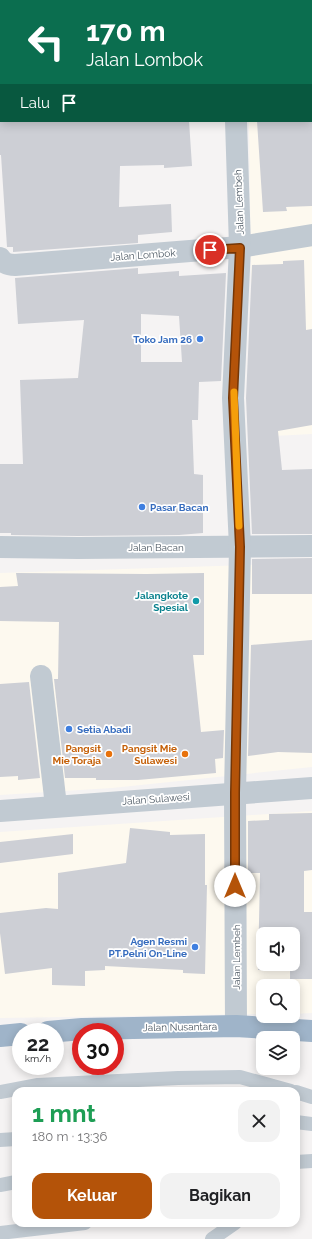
<!DOCTYPE html>
<html lang="id">
<meta charset="utf-8">
<style>
:root{--surface:#fff;--page:#f2f2f2;--text:#202124;--muted:#757577;--accent:#b45309}
body{margin:0;font-family:Raleway,sans-serif;background:var(--page);color:var(--text);height:100vh;display:flex;flex-direction:column;font-size:15px;white-space:nowrap}
*{box-sizing:border-box;margin:0}
p{font-size:13px;color:var(--muted)}
.icon{flex:none;width:22px;height:22px;fill:none;stroke:currentColor;stroke-width:2;stroke-linecap:round;stroke-linejoin:round}
.map{position:relative;flex:1;overflow:hidden}
.details{position:absolute;left:12px;top:1087px;width:288px;height:140px;display:flex;flex-direction:column;background:var(--surface);border-radius:12px;box-shadow:0 2px 10px #0003}
.details>*{flex:none}
.hud{position:absolute;left:0px;top:0px;width:312px;height:122px;box-shadow:0 2px 10px #0003;background:#0b6e4f;color:#fff;overflow:hidden}
.buttons{position:absolute;left:256px;top:927px;display:grid;gap:8px}
.buttons a{display:grid;place-items:center;width:44px;height:44px;border-radius:8px;background:var(--surface);box-shadow:0 2px 10px #0003;font-size:20px}
.speed{position:absolute;left:12px;top:1023px;display:flex;gap:8px;font-size:20px;font-weight:700;text-align:center}
.speed>*{display:grid;place-content:center;width:52px;height:52px;border-radius:50%;background:var(--surface);box-shadow:0 2px 10px #0003;line-height:1}
.speed small{font-size:10px;font-weight:400}
.speed .limit{border:6px solid #d22;background:#fff;color:#111}
.pin{position:absolute;display:grid;place-items:center;width:34px;height:34px;color:#fff;margin:-17px;border:2px solid #fff;border-radius:50%;box-shadow:0 1px 4px #0007}
.me{position:absolute;width:44px;margin:-22px;rotate:0deg;stroke-linejoin:round;filter:drop-shadow(0 0 3px #0008)}
.turn{display:flex;align-items:center;gap:14px;height:84px;padding:0 20px;font-size:18px}
.turn .icon{width:52px;height:52px;stroke-width:2.5}
.turn b{display:block;font-size:28px;line-height:34px}
.then{display:flex;align-items:center;height:38px;padding:0 20px;background:#0003;gap:8px;font-size:15px}
.round{display:grid;place-items:center;flex:none;width:42px;height:42px;border-radius:12px;background:var(--page)}
.head{display:flex;align-items:center;justify-content:space-between;height:68px;padding:0 20px}
h1{font-size:24px;font-weight:700;line-height:30px;color:#1e9e55}
.action{display:flex;gap:8px;margin-top:auto;padding:8px 20px}
.action a{flex:1;height:46px;border-radius:12px;background:var(--accent);color:#fff;font-size:16px;font-weight:700;line-height:46px;text-align:center}
.action a+a{background:var(--page);color:var(--text)}
.map>svg:first-child{display:block}
.commercial{fill:#fdf9ef;fill-rule:evenodd}
.building{fill:#cdcfd5;fill-rule:evenodd}
.lines{fill:none;stroke-linecap:round;stroke-linejoin:round}
.service{stroke:#c1cad2;stroke-width:14}
.minor{stroke:#c1cad2;stroke-width:22}
.tertiary{stroke:#c1cad2;stroke-width:22}
.trunk{stroke:#9fb4c9;stroke-width:22}
.route-casing{stroke:#753606;stroke-width:10}
.route{stroke:#b45309;stroke-width:7}
.slow{stroke:#f59e0b;stroke-width:7}
.shop-dot{fill:#3f7fe0;stroke:#fff;stroke-width:1.5}
.culture-dot{fill:#0f9aa8;stroke:#fff;stroke-width:1.5}
.food-dot{fill:#e8710a;stroke:#fff;stroke-width:1.5}
.labels{text-anchor:middle;dominant-baseline:central;stroke-width:3.5;stroke-linejoin:round;paint-order:stroke}
.street-label{font-size:10px;fill:#4a5661;stroke:#fff}
.shop-label{font-size:10px;font-weight:bold;fill:#366cbe;stroke:#fff;text-anchor:end}
.culture-label{font-size:10px;font-weight:bold;fill:#0d838f;stroke:#fff;text-anchor:end}
.food-label{font-size:10px;font-weight:bold;fill:#c56008;stroke:#fff;text-anchor:end}
</style>
<div class="map">
<svg width="312" height="1239" viewBox="0 0 312 1239">
<rect width="100%" height="100%" fill="#f5f3f3"/>
<g class="commercial">
<path d="M 248,0 L 312,0 L 312,434 L 253,437 L 249,121 L 311,121 L 311,1 L 248,1 Z"/>
<path d="M 312,563 L 312,767 L 112,788 L 0,795 L 0,573 Z"/>
<path d="M 312,811 L 312,1013 L 293,1014 L 293,986 L 263,986 L 263,1014 L 0,1018 L 0,832 ZM 263,934 L 293,934 L 293,964 L 263,964 Z"/>
</g>
<g class="building">
<path d="M 0,121 L 189,121 L 192,166 L 164,168 L 164,165 L 120,166 L 119,207 L 171,204 L 172,232 L 138,235 L 138,243 L 13,252 L 13,247 L 7,247 L 1,155 L 0,155 Z"/>
<path d="M 257,121 L 312,121 L 312,206 L 286,207 L 287,211 L 263,212 Z"/>
<path d="M 304,260 L 306,330 L 312,329 L 312,425 L 278,431 L 282,470 L 312,469 L 312,534 L 252,534 L 246,398 L 252,265 L 283,264 L 283,261 Z"/>
<path d="M 138,268 L 138,274 L 179,271 L 179,276 L 226,273 L 221,381 L 199,382 L 198,420 L 192,420 L 194,474 L 203,475 L 203,533 L 179,535 L 78,536 L 11,535 L 11,533 L 0,533 L 0,464 L 23,464 L 20,380 L 78,378 L 84,320 L 18,324 L 15,278 ZM 141,314 L 179,316 L 182,362 L 141,362 Z"/>
<path d="M 312,558 L 312,594 L 252,594 L 252,559 Z"/>
<path d="M 16,573 L 147,574 L 204,573 L 204,655 L 193,655 L 201,732 L 224,730 L 223,758 L 215,759 L 216,773 L 138,780 L 96,780 L 96,778 L 65,778 L 54,679 L 58,679 L 59,622 L 0,621 L 0,587 L 18,586 Z"/>
<path d="M 312,640 L 312,753 L 278,752 L 248,756 L 251,645 Z"/>
<path d="M 29,682 L 40,778 L 18,780 L 18,776 L 0,777 L 0,684 Z"/>
<path d="M 312,813 L 312,870 L 304,871 L 304,912 L 312,912 L 312,979 L 290,979 L 290,971 L 258,970 L 260,873 L 248,873 L 248,821 L 269,820 L 269,814 ZM 263,934 L 293,934 L 293,964 L 263,964 Z"/>
<path d="M 130,828 L 170,832 L 170,835 L 205,834 L 205,885 L 207,885 L 205,974 L 183,973 L 183,970 L 105,966 L 105,970 L 85,971 L 85,986 L 52,985 L 52,968 L 5,974 L 0,933 L 0,913 L 46,908 L 58,909 L 58,873 L 126,863 Z"/>
<path d="M 73,834 L 73,854 L 0,863 L 0,842 Z"/>
</g>
<g class="lines">
<g class="service">
<path d="M 0,1092 L 38,1085 L 178,1078 L 240,1077 L 291,1091"/>
<path d="M 296,1092 L 312,1097"/>
<path d="M 296,1122 L 312,1124"/>
<path d="M 0,1140 L 16,1139"/>
<path d="M 296,1162 L 312,1161"/>
<path d="M 0,1185 L 16,1182"/>
<path d="M 0,1233 L 85,1223"/>
<path d="M 212,1239 L 235,1223"/>
</g>
<g class="minor">
<path d="M 233,0 L 233,1"/>
<path d="M 0,258 C 4,264 9,265 15,265 L 240,247 L 312,235"/>
<path d="M 0,547 L 78,548 L 312,546"/>
<path d="M 41,676 L 56,806"/>
<path d="M 236,1026 L 235,793 L 240,547 L 233,398 L 240,247 L 236,121"/>
</g>
<path class="tertiary" d="M 0,811 L 312,788"/>
<g class="trunk">
<path d="M 48,1032 L 82,1029 L 236,1026 L 312,1031"/>
<path d="M 0,1036 L 21,1034"/>
</g>
</g>
<g class="lines">
<defs>
<path id="route" d="M 210,250 L 240,248 L 233,398 L 240,547 L 235,793 L 235,886"/>
</defs>
<use href="#route" class="route-casing"/>
<use href="#route" class="route"/>
<path class="slow" d="M 234,392 L 239,526"/>
</g>
<g class="shop-dot">
<circle cx="200" cy="339" r="4"/>
<circle cx="142" cy="507" r="4"/>
<circle cx="69" cy="729" r="4"/>
<circle cx="195" cy="947" r="4"/>
</g>
<circle class="culture-dot" cx="196" cy="601" r="4"/>
<g class="food-dot">
<circle cx="109" cy="754" r="4"/>
<circle cx="185" cy="754" r="4"/>
</g>
<g class="labels">
<g class="street-label">
<text transform="translate(239 202) rotate(-92)">Jalan Lembeh</text>
<text transform="translate(143 255) rotate(-4)">Jalan Lombok</text>
<text x="156" y="547">Jalan Bacan</text>
<text transform="translate(156 799) rotate(-4)">Jalan Sulawesi</text>
<text transform="translate(236 957) rotate(-90)">Jalan Lembeh</text>
<text transform="translate(180 1027) rotate(-1)">Jalan Nusantara</text>
</g>
<g class="shop-label">
<text x="192" y="339">Toko Jam 26</text>
<text x="150" y="507" text-anchor="start">Pasar Bacan</text>
<text x="77" y="729" text-anchor="start">Setia Abadi</text>
<text x="187" y="941">Agen Resmi<tspan x="187" dy="12">PT.Pelni On-Line</tspan></text>
</g>
<g class="culture-label">
<text x="188" y="595">Jalangkote<tspan x="188" dy="12">Spesial</tspan></text>
</g>
<g class="food-label">
<text x="101" y="748">Pangsit<tspan x="101" dy="12">Mie Toraja</tspan></text>
<text x="177" y="748">Pangsit Mie<tspan x="177" dy="12">Sulawesi</tspan></text>
</g>
</g>
</svg>
<div class="buttons">
<a><svg class="icon" aria-label="sound" viewBox="0 0 24 24"><path d="M4 9h4l5-4v14l-5-4H4zM17 9q2 3 0 6"/></svg></a>
<a><svg class="icon" aria-label="search" viewBox="0 0 24 24"><circle cx="10" cy="10" r="6"/><path d="M15 15l6 6"/></svg></a>
<a><svg class="icon" aria-label="layers" viewBox="0 0 24 24"><path d="M12 4l9 5-9 5-9-5zM3 14l9 5 9-5"/></svg></a>
</div>
<div class="speed"><div>22<small>km/h</small></div><div class="limit">30</div></div>
<div class="pin" style="left:210px;top:250px;background:#d93025"><svg class="icon" aria-label="arrive" viewBox="0 0 24 24"><path d="M6 21V4h12l-3 4 3 4H6"/></svg></div>
<svg class="me" style="left:235px;top:886px" viewBox="-20 -20 40 40"><circle r="19" fill="#fff"/><path d="M0-13L10 11 0 6-10 11z" fill="#b45309"/></svg>
<div class="hud">
<div class="turn"><svg class="icon" aria-label="left" viewBox="0 0 24 24"><path d="M17 20v-9H6M10 6l-5 5 5 5"/></svg><div><b>170 m</b>Jalan Lombok</div></div>
<div class="then">Lalu<svg class="icon" aria-label="arrive" viewBox="0 0 24 24"><path d="M6 21V4h12l-3 4 3 4H6"/></svg></div>
</div>
<section class="details">
<div class="head"><div><h1>1 mnt</h1><p>180 m · 13:36</p></div><a class="round"><svg class="icon" aria-label="close" viewBox="0 0 24 24"><path d="M6 6l12 12M18 6L6 18"/></svg></a></div>
<div class="action"><a>Keluar</a><a>Bagikan</a></div>
</section>
</div>
